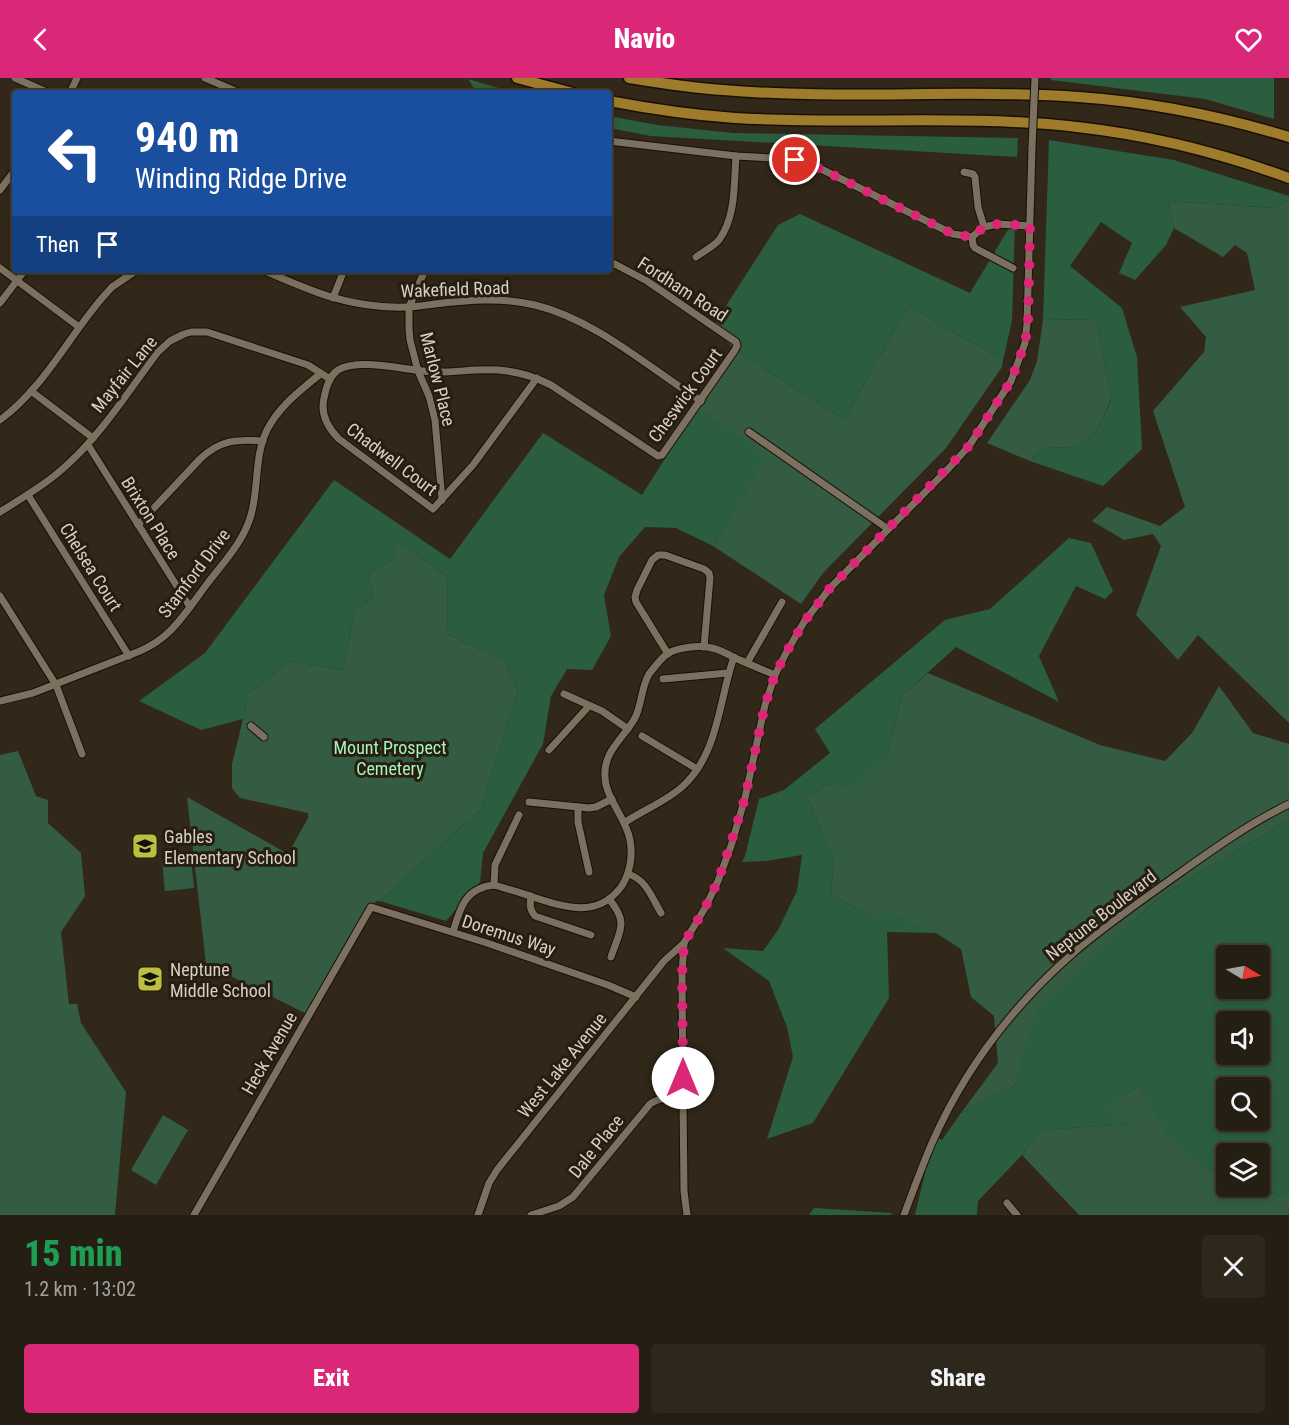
<!DOCTYPE html>
<meta charset="utf-8">
<style>
:root{--surface:#251e13;--page:#2d271c;--text:#f1f3f6;--muted:#a3a2a0;--line:#423c33;--accent:#db2777}
body{margin:0;font-family:"Roboto Condensed",sans-serif;background:var(--page);color:var(--text);height:100vh;display:flex;flex-direction:column;font-size:22px;white-space:nowrap}
*{box-sizing:border-box;margin:0}
p{font-size:20px;color:var(--muted)}
.icon{flex:none;width:33px;height:33px;fill:none;stroke:currentColor;stroke-width:2;stroke-linecap:round;stroke-linejoin:round}
.map{position:relative;height:1137px;overflow:hidden}
.sheet{display:flex;flex-direction:column;background:var(--surface);flex:1}
.sheet>*{flex:none}
.hud{position:absolute;left:12px;top:12px;width:600px;height:183px;border-radius:6px;box-shadow:0 3px 9px #0003,0 0 0 2px var(--line);background:#1a4fa0;color:#fff;overflow:hidden}
.needle{width:39px;rotate:100deg}
.fabs{position:absolute;left:1216px;top:867px;display:grid;gap:12px}
.fabs a{display:grid;place-items:center;width:54px;height:54px;border-radius:6px;background:var(--surface);box-shadow:0 3px 9px #0003,0 0 0 2px var(--line);font-size:30px}
.pin{position:absolute;display:grid;place-items:center;width:51px;height:51px;color:#fff;margin:-26px;border:3px solid #fff;border-radius:50%;box-shadow:0 2px 6px #0007}
.me{position:absolute;width:66px;margin:-33px;rotate:0deg;stroke-linejoin:round;filter:drop-shadow(0 0 4px #0008)}
.turn{display:flex;align-items:center;gap:21px;height:126px;padding:0 24px;font-size:27px}
.turn .icon{width:78px;height:78px;stroke-width:2.5}
.turn b{display:block;font-size:42px;line-height:51px}
.then{display:flex;align-items:center;height:57px;padding:0 24px;background:#0003;gap:12px;font-size:22px}
.round{display:grid;place-items:center;flex:none;width:63px;height:63px;border-radius:6px;background:var(--page)}
.overview{display:flex;align-items:center;justify-content:space-between;height:102px;padding:0 24px}
h1{font-size:36px;font-weight:800;line-height:45px;color:#1e9e55}
.cta{display:flex;gap:12px;margin-top:auto;padding:12px 24px}
.cta a{flex:1;height:69px;border-radius:6px;background:var(--accent);color:#fff;font-size:24px;font-weight:800;line-height:69px;text-align:center}
.cta a+a{background:var(--page);color:var(--text)}
header{display:flex;justify-content:space-between;align-items:center;height:78px;padding:0 24px;background:var(--accent);color:#fff;font-size:27px;font-weight:800}
.map>svg:first-child{display:block}
.green{fill:#345c43}
.forest{fill:#2a5e3f;fill-rule:evenodd}
.lines{fill:none;stroke-linecap:round;stroke-linejoin:round}
.minor-casing{stroke:#191003;stroke-width:9}
.highway-casing{stroke:#191003;stroke-width:13}
.minor{stroke:#7c7160;stroke-width:7}
.highway{stroke:#9e7c2c;stroke-width:10}
.minor-bridge-casing{stroke:#191003;stroke-width:9;stroke-linecap:butt}
.minor-bridge{stroke:#7c7160;stroke-width:7}
.route{stroke:#db2777;stroke-width:10;stroke-dasharray:0 18}
.labels{text-anchor:middle;dominant-baseline:central;stroke-width:6;stroke-linejoin:round;paint-order:stroke}
.street-label{font-size:18px;fill:#d6d0c7;stroke:#271e0f}
.park-label{font-size:18px;fill:#a5f5c1;stroke:#271e0f}
.poi-label{font-size:18px;fill:#d6d0c7;stroke:#271e0f;text-anchor:start}
</style>
<header><svg class="icon" aria-label="back" viewBox="0 0 24 24"><path d="M15 5l-7 7 7 7"/></svg>Navio<svg class="icon" aria-label="heart" viewBox="0 0 24 24"><path d="M12 20l-8-8c-3-5 5-10 8-4 3-6 11-1 8 4z"/></svg></header>
<div class="map">
<svg width="1289" height="1137" viewBox="0 0 1289 1137">
<rect width="100%" height="100%" fill="#312819"/>
<g class="green">
<path d="M 1168,123 L 1273,130 L 1289,123 L 1289,645 L 1198,557 L 1178,582 L 1136,537 L 1161,468 L 1153,456 L 1124,462 L 1092,443 L 1107,429 L 1160,448 L 1185,429 L 1153,333 L 1204,274 L 1206,259 L 1180,229 L 1255,212 L 1247,175 L 1235,167 L 1223,179 L 1174,150 Z"/>
<path d="M 908,228 L 1003,282 L 1002,289 L 946,370 L 823,495 L 801,526 L 713,468 L 767,378 L 697,330 L 736,273 L 844,341 Z"/>
<path d="M 1097,241 L 1111,321 L 1096,355 L 1075,369 L 1043,370 L 1030,383 L 987,365 L 1030,302 L 1037,283 L 1043,242 Z"/>
<path d="M 395,461 L 447,498 L 448,556 L 505,584 L 518,612 L 481,731 L 380,823 L 376,823 L 309,937 L 206,886 L 187,719 L 288,776 L 308,740 L 308,735 L 240,720 L 232,710 L 232,686 L 243,641 L 248,615 L 290,583 L 343,592 L 355,533 L 373,518 L 368,495 L 395,481 Z"/>
<path d="M 928,595 L 1100,667 L 1165,683 L 1192,655 L 1219,608 L 1253,655 L 1289,666 L 1289,742 L 1184,804 L 1155,823 L 1036,934 L 1015,1008 L 961,1035 L 998,985 L 994,938 L 971,919 L 961,871 L 936,855 L 870,838 L 831,816 L 834,782 L 807,719 L 827,706 L 852,708 L 886,679 L 902,618 Z"/>
<path d="M 18,673 L 36,718 L 48,722 L 48,745 L 81,775 L 85,818 L 61,854 L 69,926 L 77,926 L 81,945 L 126,1014 L 115,1137 L 0,1137 L 0,677 Z"/>
<path d="M 191,780 L 194,810 L 165,813 L 162,783 Z"/>
<path d="M 1140,1008 L 1165,1055 L 1215,1097 L 1227,1101 L 1227,1108 L 1251,1109 L 1284,1119 L 1289,1119 L 1289,1137 L 1079,1137 L 1022,1077 L 1041,1052 L 1130,1046 L 1110,1026 Z"/>
<path d="M 163,1037 L 188,1052 L 156,1107 L 131,1092 Z"/>
</g>
<g class="forest">
<path d="M 1051,0 L 1274,0 L 1274,41 L 1205,21 L 1051,2 Z"/>
<path d="M 468,1 L 516,15 L 477,15 Z"/>
<path d="M 609,38 L 657,47 L 733,55 L 1018,60 L 1017,79 L 651,58 L 609,50 Z"/>
<path d="M 1049,62 L 1174,82 L 1289,118 L 1289,123 L 1273,130 L 1168,123 L 1174,150 L 1166,167 L 1135,202 L 1119,195 L 1132,165 L 1101,144 L 1070,188 L 1122,230 L 1137,279 L 1142,371 L 1103,408 L 1030,383 L 1043,370 L 1075,369 L 1096,355 L 1111,322 L 1097,241 L 1043,242 Z"/>
<path d="M 800,136 L 970,215 L 1015,140 L 1012,243 L 1003,282 L 908,228 L 844,341 L 736,273 L 713,248 L 778,147 Z"/>
<path d="M 697,330 L 768,378 L 713,468 L 676,450 L 645,449 L 619,479 L 604,517 L 611,558 L 592,592 L 567,591 L 551,618 L 543,666 L 483,775 L 480,804 L 446,843 L 380,823 L 481,731 L 518,612 L 505,584 L 448,556 L 447,498 L 395,461 L 395,481 L 368,495 L 373,518 L 355,533 L 343,592 L 290,583 L 248,615 L 243,641 L 201,652 L 139,623 L 205,575 L 334,402 L 450,481 L 543,355 L 642,417 Z"/>
<path d="M 1069,460 L 1091,465 L 1113,513 L 1105,521 L 1076,508 L 1039,578 L 1059,624 L 956,569 L 902,618 L 886,679 L 852,709 L 827,706 L 807,719 L 834,782 L 831,816 L 870,838 L 889,834 L 936,855 L 887,854 L 889,920 L 813,1045 L 767,1061 L 793,979 L 787,949 L 769,903 L 723,870 L 763,873 L 778,852 L 797,813 L 802,777 L 766,783 L 742,784 L 745,778 L 759,721 L 784,712 L 830,675 L 815,651 L 945,542 L 990,531 Z"/>
<path d="M 1289,742 L 1289,1119 L 1284,1119 L 1251,1109 L 1260,1108 L 1260,1076 L 1227,1076 L 1227,1101 L 1215,1097 L 1164,1055 L 1140,1008 L 1111,1026 L 1131,1046 L 1041,1052 L 1022,1077 L 978,1123 L 977,1137 L 915,1137 L 934,1057 L 942,1062 L 961,1035 L 1015,1008 L 1035,934 L 1155,823 L 1184,804 ZM 1227,878 L 1260,878 L 1260,910 L 1227,910 ZM 1227,944 L 1260,944 L 1260,976 L 1227,976 ZM 1227,1010 L 1260,1010 L 1260,1042 L 1227,1042 Z"/>
<path d="M 814,1130 L 892,1135 L 891,1137 L 809,1137 Z"/>
</g>
<g class="lines">
<defs>
<g id="minor">
<path d="M 15,0 L 49,15"/>
<path d="M 205,0 L 240,15"/>
<path d="M 70,15 L 77,0"/>
<path d="M 609,63 L 736,78 L 773,80 L 795,82 L 821,91 L 953,156 L 972,159 L 984,149 L 998,146 L 1030,148"/>
<path d="M 964,94 L 973,96 L 975,99 L 978,129 L 984,149"/>
<path d="M 0,112 L 15,92"/>
<path d="M 972,159 L 973,167 L 975,170 L 1013,190"/>
<path d="M 696,179 C 703,174 714,168 719,162 C 736,139 734,105 736,78"/>
<path d="M 0,190 L 79,249"/>
<path d="M 263,192 C 313,214 351,231 407,229 C 417,229 426,227 435,226 C 468,222 502,219 535,227 C 596,242 649,290 701,323"/>
<path d="M 425,192 L 409,229 L 409,251 L 410,262 L 418,293 L 429,318 L 435,342 L 442,422"/>
<path d="M 333,220 L 344,192"/>
<path d="M 0,225 L 25,192"/>
<path d="M 537,300 L 473,387 L 433,431 L 339,361 C 328,350 320,337 324,320 C 326,310 329,298 338,292 C 360,279 408,293 434,294 C 458,295 482,289 507,293 C 523,295 537,300 551,307 L 655,376 L 658,378 L 662,377 L 735,272 L 737,268 L 736,264 L 647,203 L 609,183"/>
<path d="M 31,313 L 93,360"/>
<path d="M 0,342 C 43,311 69,258 103,219 L 112,209 L 137,192"/>
<path d="M 749,354 L 888,451"/>
<path d="M 88,367 L 190,529"/>
<path d="M 28,417 L 129,578"/>
<path d="M 0,434 C 24,419 48,405 68,386 C 103,354 129,312 158,274 L 170,263 L 184,256 L 191,254 L 207,254 L 308,287 L 330,301"/>
<path d="M 138,447 L 200,381 C 220,362 236,361 263,363"/>
<path d="M 0,518 L 56,607 L 82,676"/>
<path d="M 668,576 L 636,524 L 635,519 L 637,512 L 652,482 L 658,477 L 665,477 L 704,491 L 709,495 L 710,500 L 704,569"/>
<path d="M 747,585 L 782,524"/>
<path d="M 663,601 L 728,595"/>
<path d="M 564,616 L 602,633 L 628,651"/>
<path d="M 0,623 L 33,615 L 140,573 C 151,568 161,562 170,553 C 184,539 195,522 207,506 C 223,485 244,463 251,437 C 259,409 254,379 267,352 C 280,327 299,314 320,296"/>
<path d="M 251,648 L 264,659"/>
<path d="M 642,658 L 697,691"/>
<path d="M 549,672 L 589,628"/>
<path d="M 529,724 L 589,730 L 596,729 L 612,721"/>
<path d="M 578,729 L 578,744 L 589,794"/>
<path d="M 624,745 C 643,732 667,723 683,708 C 719,675 719,621 734,579"/>
<path d="M 628,796 C 646,801 652,820 661,835"/>
<path d="M 494,807 L 495,787 L 519,737"/>
<path d="M 531,818 C 530,826 529,831 535,838 L 591,857"/>
<path d="M 609,821 C 629,845 620,852 611,879"/>
<path d="M 453,854 C 460,830 465,810 494,807 C 507,811 520,814 533,819 C 564,829 597,841 621,809 C 630,796 633,778 630,762 C 626,739 606,722 605,699 C 603,673 624,660 635,640 C 642,626 641,610 649,596 C 654,590 661,580 667,576 C 678,569 700,567 712,570 C 720,572 726,575 733,579 C 746,585 761,591 775,597"/>
<path d="M 1007,1125 L 1017,1137"/>
<path d="M 194,1137 L 371,829 L 487,865 L 608,907 L 636,919"/>
<path d="M 478,1137 L 489,1105 L 497,1092 L 664,883 L 684,865"/>
<path d="M 531,1137 L 559,1128 L 573,1119 L 650,1026 C 660,1019 671,1020 683,1021"/>
<path d="M 687,1137 L 684,1113 L 683,1021 L 682,896 L 684,865 L 705,830 L 718,803 L 731,768 L 745,720 L 765,627 L 775,597 L 786,575 L 804,544 L 830,510 L 949,390 L 969,368 L 1011,303 L 1025,265 L 1027,246 L 1032,69"/>
<path d="M 904,1137 C 913,1113 922,1088 932,1065 C 964,992 1013,928 1072,876 C 1101,851 1132,829 1163,807 C 1204,778 1244,748 1289,726"/>
</g>
<g id="highway">
<path d="M 517,0 L 573,15"/>
<path d="M 629,0 C 660,5 691,10 723,12 C 842,22 961,11 1079,19 C 1150,24 1220,38 1289,59"/>
<path d="M 609,23 C 651,31 693,37 735,40 C 849,47 964,36 1077,49 C 1149,57 1221,75 1289,100"/>
</g>
</defs>
<use href="#minor" class="minor-casing"/>
<use href="#highway" class="highway-casing"/>
<use href="#minor" class="minor"/>
<use href="#highway" class="highway"/>
<defs>
<path id="minor-bridge" d="M 1032,69 L 1035,0"/>
</defs>
<use href="#minor-bridge" class="minor-bridge-casing"/>
<use href="#minor-bridge" class="minor-bridge"/>
</g>
<g class="lines">
<path class="route" d="M 683,1000 L 682,896 L 684,865 L 705,830 L 718,803 L 730,768 L 745,720 L 765,627 L 775,597 L 786,575 L 804,544 L 830,510 L 969,368 L 1011,303 L 1025,265 L 1028,246 L 1030,148 L 998,146 L 984,149 L 972,159 L 953,156 L 821,91 L 795,82"/>
</g>
<defs>
<symbol id="school-square" viewBox="-11 -11 22 22"><rect x="-9" y="-9" width="18" height="18" rx="4" fill="#c0be40" stroke="#271e0f"/><path d="M0-5L7-2L0 1L-7-2ZM-4 1L0 2.5L4 1V4Q0 6-4 4Z" fill="#111"/></symbol>
</defs>
<g fill-rule="evenodd">
<use href="#school-square" x="130" y="753" width="30" height="30"/>
<use href="#school-square" x="135" y="886" width="30" height="30"/>
</g>
<g class="labels">
<g class="street-label">
<text transform="translate(455 211) rotate(-2)">Wakefield Road</text>
<text transform="translate(683 211) rotate(33)">Fordham Road</text>
<text transform="translate(124 296) rotate(-51)">Mayfair Lane</text>
<text transform="translate(438 301) rotate(76)">Marlow Place</text>
<text transform="translate(685 317) rotate(-54)">Cheswick Court</text>
<text transform="translate(392 381) rotate(37)">Chadwell Court</text>
<text transform="translate(151 440) rotate(58)">Brixton Place</text>
<text transform="translate(91 489) rotate(58)">Chelsea Court</text>
<text transform="translate(194 495) rotate(-53)">Stamford Drive</text>
<text transform="translate(1101 837) rotate(-38)">Neptune Boulevard</text>
<text transform="translate(509 857) rotate(18)">Doremus Way</text>
<text transform="translate(269 975) rotate(-60)">Heck Avenue</text>
<text transform="translate(562 987) rotate(-51)">West Lake Avenue</text>
<text transform="translate(596 1068) rotate(-51)">Dale Place</text>
</g>
<g class="park-label">
<text x="390" y="669">Mount Prospect<tspan x="390" dy="21">Cemetery</tspan></text>
</g>
<g class="poi-label">
<text x="164" y="758">Gables<tspan x="164" dy="21">Elementary School</tspan></text>
<text x="170" y="891">Neptune<tspan x="170" dy="21">Middle School</tspan></text>
</g>
</g>
</svg>
<div class="fabs">
<a><svg class="needle" viewBox="-14 -14 28 28"><path d="M0-13l5 13h-10z" fill="#e53935"/><path d="M0 13l5-13h-10z" fill="#a3a2a0"/></svg></a>
<a><svg class="icon" aria-label="sound" viewBox="0 0 24 24"><path d="M4 9h4l5-4v14l-5-4H4zM17 9q2 3 0 6"/></svg></a>
<a><svg class="icon" aria-label="search" viewBox="0 0 24 24"><circle cx="10" cy="10" r="6"/><path d="M15 15l6 6"/></svg></a>
<a><svg class="icon" aria-label="layers" viewBox="0 0 24 24"><path d="M12 4l9 5-9 5-9-5zM3 14l9 5 9-5"/></svg></a>
</div>
<div class="pin" style="left:795px;top:82px;background:#d93025"><svg class="icon" aria-label="arrive" viewBox="0 0 24 24"><path d="M6 21V4h12l-3 4 3 4H6"/></svg></div>
<svg class="me" style="left:683px;top:1000px" viewBox="-20 -20 40 40"><circle r="19" fill="#fff"/><path d="M0-13L10 11 0 6-10 11z" fill="#db2777"/></svg>
<div class="hud">
<div class="turn"><svg class="icon" aria-label="left" viewBox="0 0 24 24"><path d="M17 20v-9H6M10 6l-5 5 5 5"/></svg><div><b>940 m</b>Winding Ridge Drive</div></div>
<div class="then">Then<svg class="icon" aria-label="arrive" viewBox="0 0 24 24"><path d="M6 21V4h12l-3 4 3 4H6"/></svg></div>
</div>
</div>
<section class="sheet">
<div class="overview"><div><h1>15 min</h1><p>1.2 km · 13:02</p></div><a class="round"><svg class="icon" aria-label="close" viewBox="0 0 24 24"><path d="M6 6l12 12M18 6L6 18"/></svg></a></div>
<div class="cta"><a>Exit</a><a>Share</a></div>
</section>
